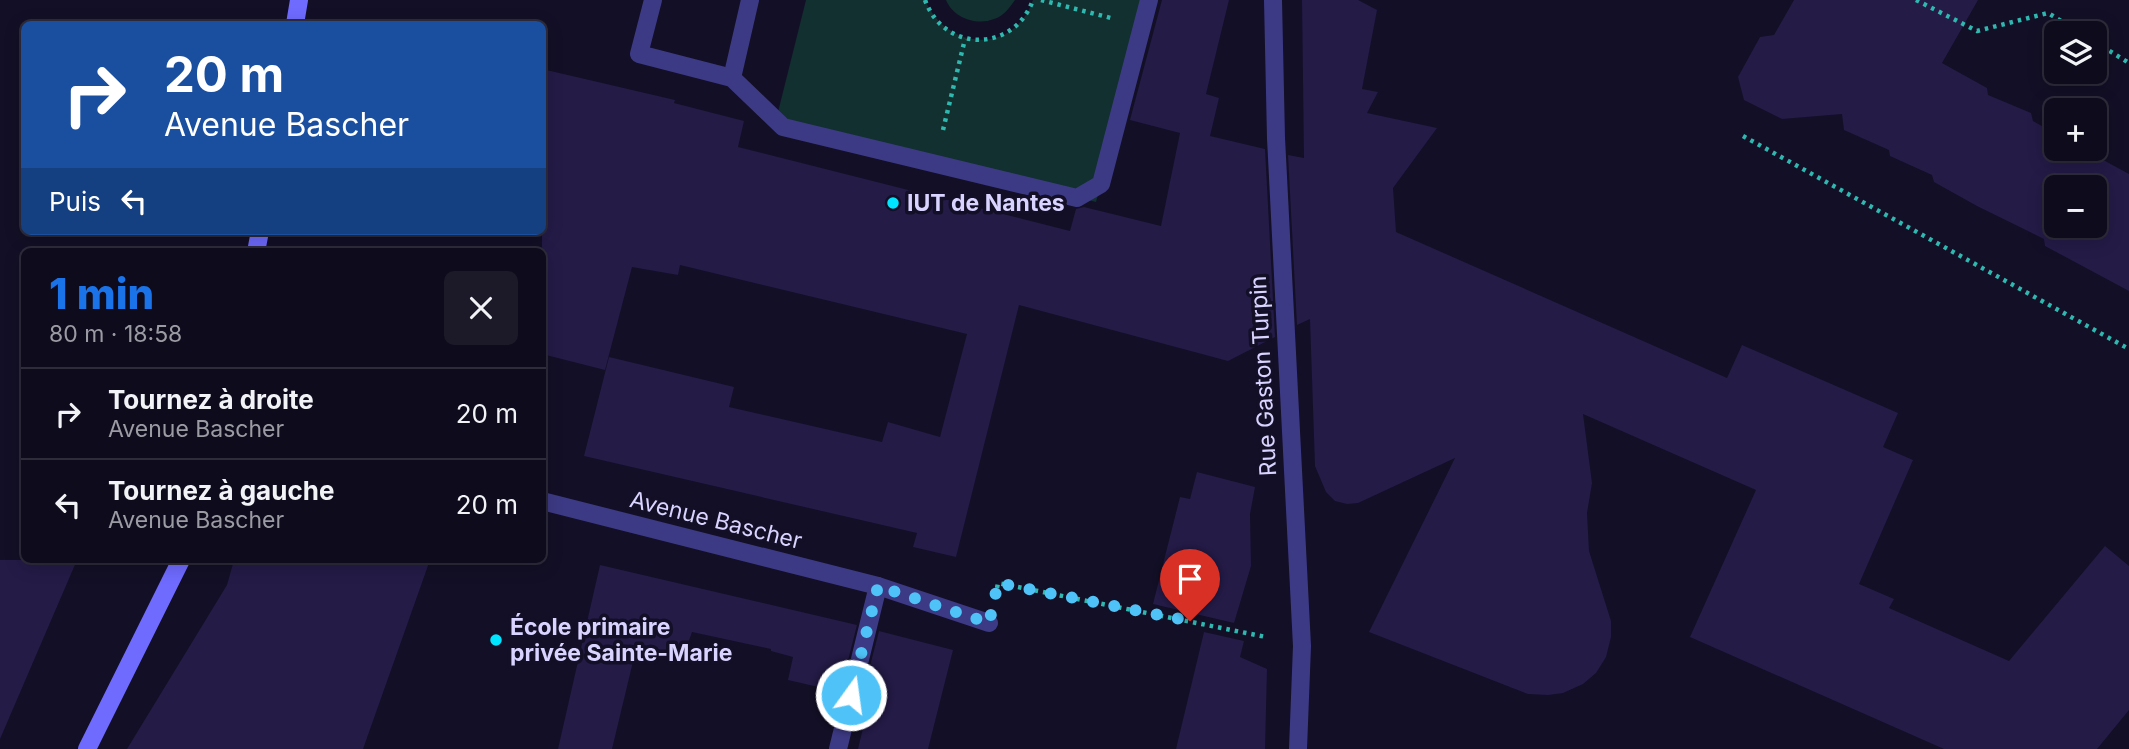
<!DOCTYPE html>
<html lang="fr">
<meta charset="utf-8">
<style>
:root{--surface:#0e0b1c;--page:#1c1929;--text:#f1f3f6;--muted:#9b9ba3;--line:#2e2b3b;--accent:#1a73e8}
body{margin:0;font-family:Inter,sans-serif;background:var(--page);color:var(--text);height:100vh;display:flex;flex-direction:column;font-size:26px;white-space:nowrap}
*{box-sizing:border-box;margin:0}
p{font-size:23px;color:var(--muted)}
.icon{flex:none;width:38px;height:38px;fill:none;stroke:currentColor;stroke-width:2;stroke-linecap:round;stroke-linejoin:round}
.map{position:relative;flex:1;overflow:hidden}
.drawer{position:absolute;left:21px;top:248px;width:525px;height:315px;display:flex;flex-direction:column;background:var(--surface);border-radius:10px;box-shadow:0 4px 18px #0003,0 0 0 2px var(--line)}
.drawer>*{flex:none}
.guide{position:absolute;left:21px;top:21px;width:525px;height:214px;border-radius:10px;box-shadow:0 4px 18px #0003,0 0 0 2px var(--line);background:#1a4fa0;color:#fff;overflow:hidden}
.tools{position:absolute;left:2044px;top:21px;display:grid;gap:14px}
.tools a{display:grid;place-items:center;width:63px;height:63px;border-radius:10px;background:var(--surface);box-shadow:0 4px 18px #0003,0 0 0 2px var(--line);font-size:35px}
.pin{position:absolute;display:grid;place-items:center;width:60px;height:60px;color:#fff;margin:-72px -30px;border-radius:50% 50% 50% 0;rotate:-45deg;box-shadow:0 0 7px #0007}
.pin .icon{rotate:45deg}
.me{position:absolute;width:77px;margin:-38px;rotate:14deg;stroke-linejoin:round;filter:drop-shadow(0 0 5px #0008)}
.turn{display:flex;align-items:center;gap:24px;height:147px;padding:0 28px;font-size:32px}
.turn .icon{width:91px;height:91px;stroke-width:2.5}
.turn b{display:block;font-size:49px;line-height:60px}
.then{display:flex;align-items:center;height:66px;padding:0 28px;background:#0003;gap:14px;font-size:26px}
.round{display:grid;place-items:center;flex:none;width:74px;height:74px;border-radius:10px;background:var(--page)}
.overview{display:flex;align-items:center;justify-content:space-between;height:119px;padding:0 28px}
h1{font-size:42px;font-weight:800;line-height:52px;color:var(--accent)}
ul{padding:0;list-style:none}
li{display:flex;align-items:center;gap:21px;height:91px;padding:0 28px;border-top:2px solid var(--line)}
li div{flex:1}
li b{display:block;font-size:26px}
li em{font-style:normal}
.map>svg:first-child{display:block}
.green{fill:#12302f}
.building{fill:#241b47;fill-rule:evenodd}
.lines{fill:none;stroke-linecap:round;stroke-linejoin:round}
.path{stroke:#2fb8b0;stroke-width:4.5;stroke-dasharray:3.5 5;stroke-linecap:butt}
.lane{stroke:#3d3a85;stroke-width:18}
.street{stroke:#3d3a85;stroke-width:18}
.secondary{stroke:#6f6bff;stroke-width:18}
.route{stroke:#4fc3f7;stroke-width:12;stroke-dasharray:0 21.6}
.poi-dot{fill:#00e5ff;stroke:#130f26;stroke-width:2.5}
.labels{text-anchor:middle;dominant-baseline:central;stroke-width:7;stroke-linejoin:round;paint-order:stroke}
.poi-label{font-size:23px;font-weight:bold;fill:#d9d4ff;stroke:#130f26;text-anchor:start}
.street-label{font-size:23px;fill:#d9d4ff;stroke:#130f26}
</style>
<div class="map">
<svg width="2129" height="749" viewBox="0 0 2129 749">
<rect width="100%" height="100%" fill="#130f26"/>
<g class="green">
<path d="M 806,0 L 925,0 C 947,51 1014,55 1033,0 L 1150,0 L 1096,202 L 775,124 Z"/>
<path d="M 946,0 L 1015,0 C 1009,8 1004,16 994,19 C 977,26 953,18 946,0 Z"/>
</g>
<g class="building">
<path d="M 1162,0 L 1229,0 L 1206,94 L 1219,98 L 1210,136 L 1265,149 L 1275,337 L 1228,361 L 1019,305 L 956,557 L 913,547 L 917,533 L 584,456 L 609,357 L 734,387 L 729,407 L 882,442 L 888,422 L 940,437 L 967,334 L 680,265 L 678,275 L 632,267 L 605,370 L 542,354 L 542,69 L 675,100 L 674,103 L 744,121 L 738,147 L 1070,231 L 1076,209 L 1084,207 L 1161,226 L 1180,133 L 1130,120 Z"/>
<path d="M 1302,0 L 1358,0 L 1377,10 L 1362,89 L 1378,92 L 1367,113 L 1437,128 L 1393,188 L 1396,232 L 1727,378 L 1742,345 L 1898,413 L 1883,447 L 1913,460 L 1859,584 L 1894,599 L 1889,608 L 2009,661 L 2105,546 L 2129,566 L 2129,710 L 2097,749 L 1944,749 L 1690,637 L 1756,490 L 1583,414 L 1592,483 L 1587,513 L 1589,551 L 1611,621 L 1611,637 L 1606,657 L 1596,673 L 1583,684 L 1563,693 L 1548,695 L 1528,694 L 1369,632 L 1455,458 L 1358,503 L 1347,504 L 1335,501 L 1326,492 L 1315,466 L 1310,319 L 1297,325 L 1288,155 L 1304,158 Z"/>
<path d="M 1794,0 L 1978,0 L 1942,63 L 1987,88 L 1988,95 L 2031,113 L 2033,121 L 2056,134 L 2056,149 L 2083,149 L 2129,174 L 2129,291 L 2045,246 L 2044,239 L 1977,206 L 1934,182 L 1932,175 L 1890,156 L 1889,150 L 1844,130 L 1842,114 L 1782,119 L 1744,100 L 1738,77 L 1760,37 L 1774,35 ZM 2056,187 L 2095,187 L 2095,226 L 2056,226 Z"/>
<path d="M 1197,472 L 1255,487 L 1250,514 L 1251,566 L 1234,623 L 1153,604 L 1180,497 L 1190,499 Z"/>
<path d="M 0,560 L 77,560 L 0,739 Z"/>
<path d="M 234,560 L 430,560 L 363,749 L 127,749 L 227,585 Z"/>
<path d="M 600,565 L 857,625 L 840,692 L 788,680 L 793,657 L 771,651 L 771,649 L 692,632 L 684,655 L 637,645 L 612,749 L 558,749 Z"/>
<path d="M 879,631 L 953,650 L 928,749 L 858,749 L 870,699 L 862,697 Z"/>
<path d="M 1204,632 L 1244,641 L 1240,657 L 1267,669 L 1265,749 L 1176,749 Z"/>
</g>
<g class="lines">
<g class="path">
<path d="M 925,0 C 944,53 1014,53 1033,0"/>
<path d="M 1041,0 L 1111,18"/>
<path d="M 1916,0 L 1977,31 L 2048,13 L 2081,33"/>
<path d="M 2095,42 L 2129,63"/>
<path d="M 943,130 L 965,39"/>
<path d="M 1743,136 L 2129,349"/>
<path d="M 997,588 L 998,583 L 1266,637"/>
</g>
<g class="lane">
<path d="M 653,0 L 639,54 L 732,78 L 783,127 L 1077,198 L 1101,184 L 1149,0"/>
<path d="M 732,78 L 750,0"/>
</g>
<g class="street">
<path d="M 1273,0 L 1276,138 L 1302,646 L 1298,749"/>
<path d="M 542,501 L 878,586 L 989,623"/>
<path d="M 838,749 L 878,586"/>
</g>
<g class="secondary">
<path d="M 295,24 L 299,0"/>
<path d="M 256,252 L 260,231"/>
<path d="M 87,749 L 181,560"/>
</g>
</g>
<g class="lines">
<path class="route" d="M 851,695 L 878,586 L 989,623 L 998,583 L 1190,621"/>
</g>
<g class="poi-dot">
<circle cx="893" cy="203" r="7"/>
<circle cx="496" cy="640" r="7"/>
</g>
<g class="labels">
<g class="poi-label">
<text x="907" y="203">IUT de Nantes</text>
<text x="510" y="627">École primaire<tspan x="510" dy="26">privée Sainte-Marie</tspan></text>
</g>
<g class="street-label">
<text transform="translate(1263 376) rotate(-93)">Rue Gaston Turpin</text>
<text transform="translate(716 520) rotate(14)">Avenue Bascher</text>
</g>
</g>
</svg>
<div class="tools">
<a><svg class="icon" aria-label="layers" viewBox="0 0 24 24"><path d="M12 4l9 5-9 5-9-5zM3 14l9 5 9-5"/></svg></a>
<a>+</a>
<a>−</a>
</div>
<div class="pin" style="left:1190px;top:621px;background:#d93025"><svg class="icon" aria-label="arrive" viewBox="0 0 24 24"><path d="M6 21V4h12l-3 4 3 4H6"/></svg></div>
<svg class="me" style="left:851px;top:695px" viewBox="-20 -20 40 40"><circle r="17" fill="#4fc3f7" stroke="#fff" stroke-width="3"/><path d="M0-11L8 9 0 5-8 9z" fill="#fff"/></svg>
<div class="guide">
<div class="turn"><svg class="icon" aria-label="right" viewBox="0 0 24 24"><path d="M7 20v-9h11M14 6l5 5-5 5"/></svg><div><b>20 m</b>Avenue Bascher</div></div>
<div class="then">Puis<svg class="icon" aria-label="left" viewBox="0 0 24 24"><path d="M17 20v-9H6M10 6l-5 5 5 5"/></svg></div>
</div>
<section class="drawer">
<div class="overview"><div><h1>1 min</h1><p>80 m · 18:58</p></div><a class="round"><svg class="icon" aria-label="close" viewBox="0 0 24 24"><path d="M6 6l12 12M18 6L6 18"/></svg></a></div>
<ul>
<li><svg class="icon" aria-label="right" viewBox="0 0 24 24"><path d="M7 20v-9h11M14 6l5 5-5 5"/></svg><div><b>Tournez à droite</b><p>Avenue Bascher</p></div><em>20 m</em></li>
<li><svg class="icon" aria-label="left" viewBox="0 0 24 24"><path d="M17 20v-9H6M10 6l-5 5 5 5"/></svg><div><b>Tournez à gauche</b><p>Avenue Bascher</p></div><em>20 m</em></li>
</ul>
</section>
</div>
